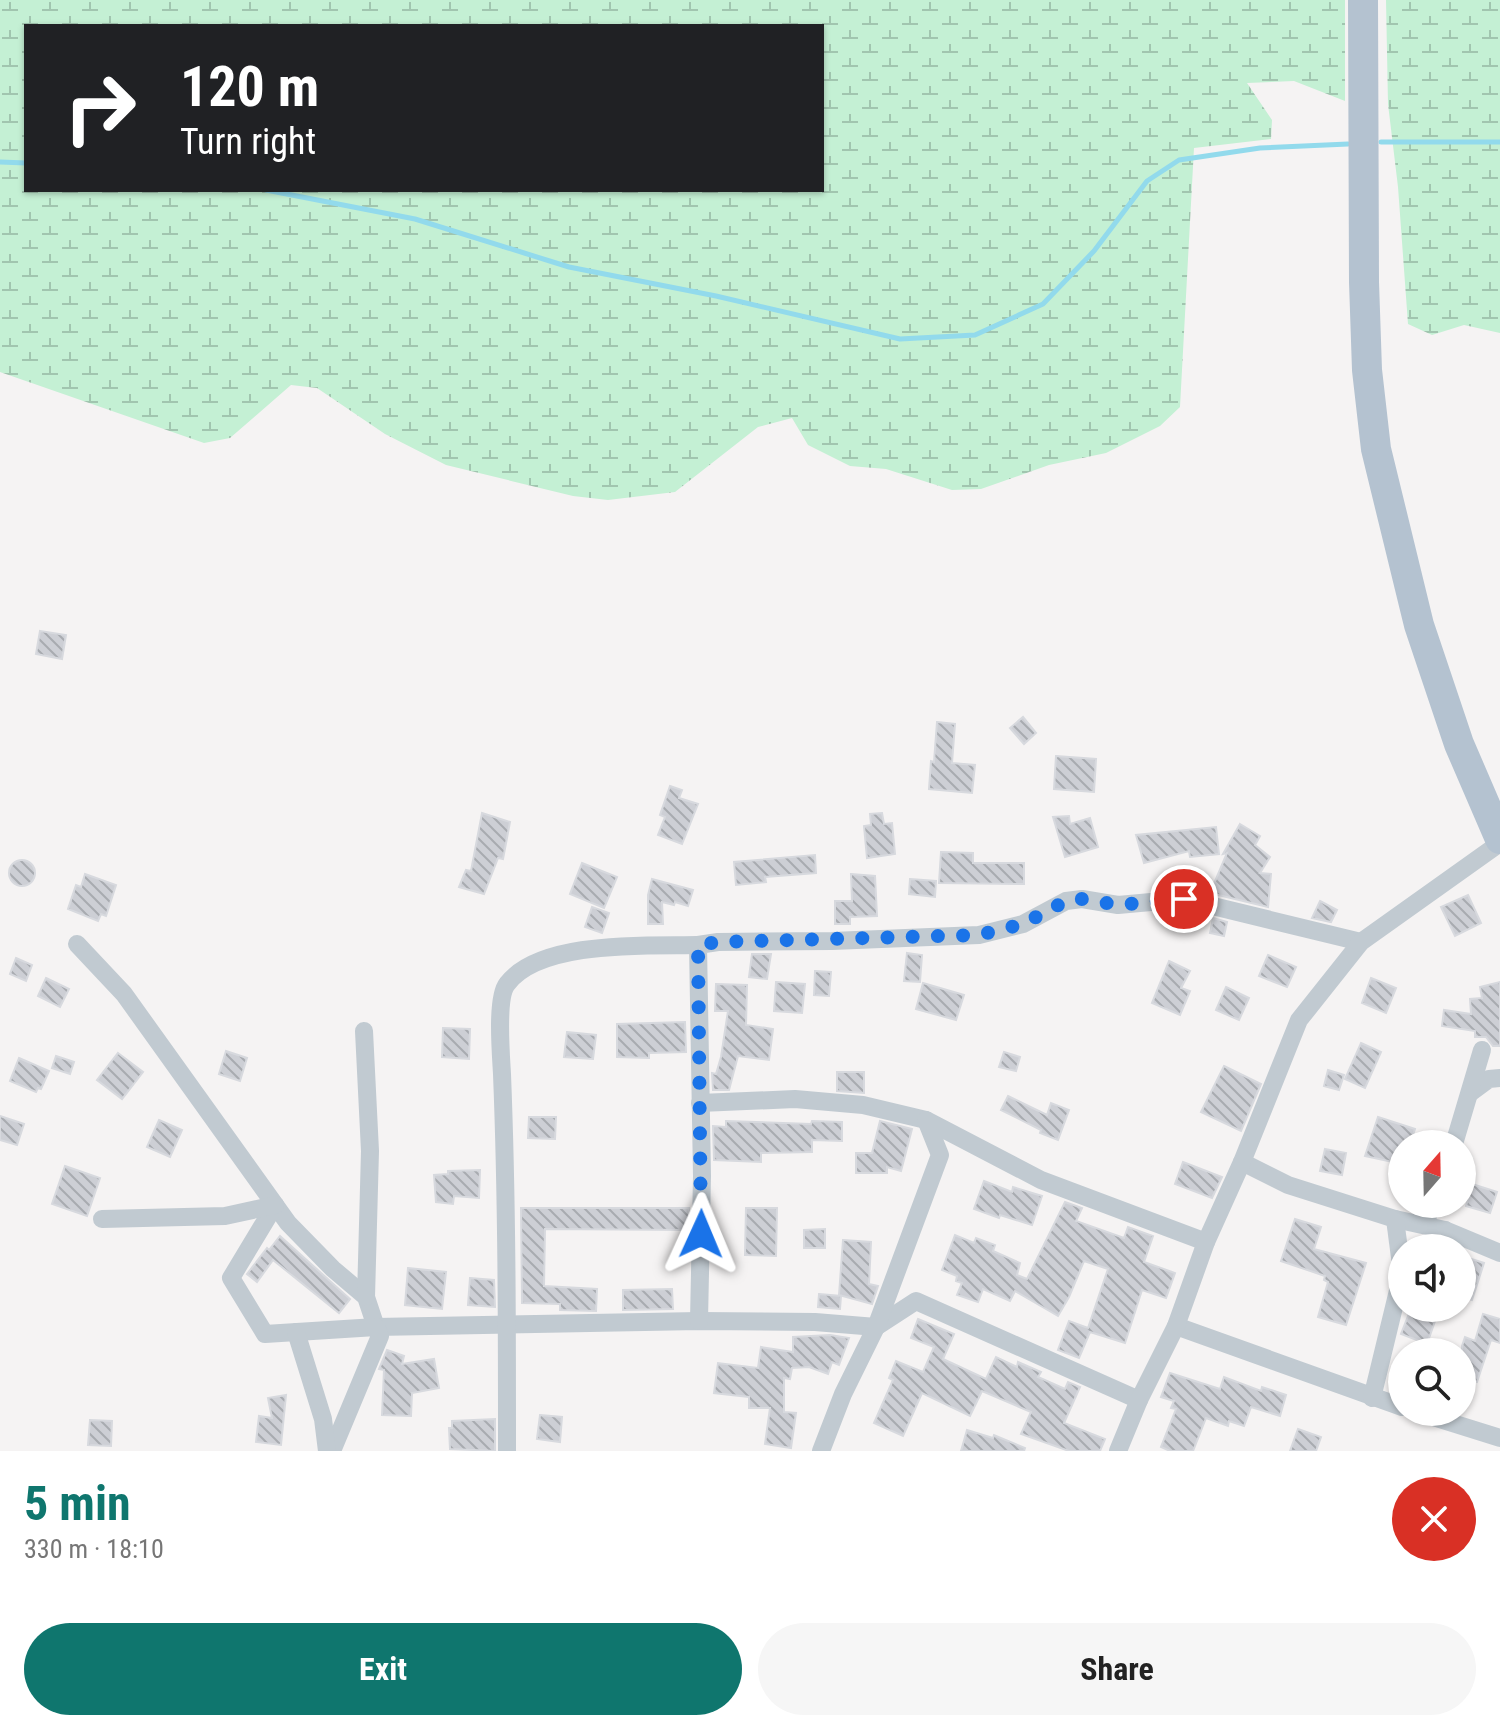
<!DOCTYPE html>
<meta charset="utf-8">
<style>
:root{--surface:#fff;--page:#f6f6f6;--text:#222;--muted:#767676;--accent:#0f766e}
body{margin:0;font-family:"Roboto Condensed",sans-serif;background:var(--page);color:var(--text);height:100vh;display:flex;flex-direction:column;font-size:30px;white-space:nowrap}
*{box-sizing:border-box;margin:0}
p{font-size:26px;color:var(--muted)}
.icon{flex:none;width:44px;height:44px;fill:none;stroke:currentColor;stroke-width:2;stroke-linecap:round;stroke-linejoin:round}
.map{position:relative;height:1451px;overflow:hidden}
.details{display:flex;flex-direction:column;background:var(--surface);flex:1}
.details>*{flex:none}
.guide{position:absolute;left:24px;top:24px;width:800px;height:168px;border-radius:0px;box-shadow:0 2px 6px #0004;background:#202124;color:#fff;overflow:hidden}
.needle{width:52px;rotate:20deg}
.fabs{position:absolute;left:1388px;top:1130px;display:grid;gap:16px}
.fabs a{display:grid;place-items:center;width:88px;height:88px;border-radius:50%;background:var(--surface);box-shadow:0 2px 6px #0004;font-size:40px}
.pin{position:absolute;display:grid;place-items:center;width:68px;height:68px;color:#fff;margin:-34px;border:4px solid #fff;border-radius:50%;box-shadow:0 2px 8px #0007}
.me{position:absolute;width:88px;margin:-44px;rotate:1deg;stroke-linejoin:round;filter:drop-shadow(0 0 6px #0008)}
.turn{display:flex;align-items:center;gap:28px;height:168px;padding:0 24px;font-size:36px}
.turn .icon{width:104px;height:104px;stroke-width:2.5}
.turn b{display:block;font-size:56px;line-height:68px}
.round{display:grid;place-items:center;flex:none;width:84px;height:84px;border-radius:42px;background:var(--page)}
.summary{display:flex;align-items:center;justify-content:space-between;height:136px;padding:0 24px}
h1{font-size:48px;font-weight:700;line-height:60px;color:var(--accent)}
.cta{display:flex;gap:16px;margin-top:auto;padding:16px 24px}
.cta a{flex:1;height:92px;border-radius:48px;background:var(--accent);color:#fff;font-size:32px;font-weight:700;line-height:92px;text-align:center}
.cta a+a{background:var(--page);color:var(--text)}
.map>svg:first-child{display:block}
.wetland{fill:url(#wetland-marsh);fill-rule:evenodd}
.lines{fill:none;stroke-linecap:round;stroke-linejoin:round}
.stream{stroke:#92daec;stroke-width:5}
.building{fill:url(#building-back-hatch);stroke:#d7d9de;stroke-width:2}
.street{stroke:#c1cad1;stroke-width:18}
.primary{stroke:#b4c2d0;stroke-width:30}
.route{stroke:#1a73e8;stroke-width:14;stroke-dasharray:0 25.2}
</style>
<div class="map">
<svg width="1500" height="1451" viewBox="0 0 1500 1451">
<defs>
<pattern id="wetland-marsh" width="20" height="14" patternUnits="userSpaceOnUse" patternTransform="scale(2)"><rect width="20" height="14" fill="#c4f0d4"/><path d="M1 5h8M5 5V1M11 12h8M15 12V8" fill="none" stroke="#a1c5af"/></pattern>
<pattern id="building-back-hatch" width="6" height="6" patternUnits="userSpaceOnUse" patternTransform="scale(2)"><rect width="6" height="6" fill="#cdcfd5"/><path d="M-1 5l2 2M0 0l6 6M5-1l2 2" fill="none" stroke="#a8abb0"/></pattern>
</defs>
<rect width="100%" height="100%" fill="#f5f3f3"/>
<g class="wetland">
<path d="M 0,0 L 1345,0 L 1345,101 L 1294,81 L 1247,83 L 1272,120 L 1271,139 L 1194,148 L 1180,407 L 1160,426 L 1106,453 L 1049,465 L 981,489 L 952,490 L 886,469 L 850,466 L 808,445 L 792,418 L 758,427 L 675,492 L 608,500 L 573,496 L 446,465 L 385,434 L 317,388 L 291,385 L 230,438 L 204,443 L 0,372 ZM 26,26 L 822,26 L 822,190 L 26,190 Z"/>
<path d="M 1386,0 L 1500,0 L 1500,333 L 1464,325 L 1432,335 L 1408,324 L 1398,187 L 1388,104 Z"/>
</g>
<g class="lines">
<g class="stream">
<path d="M 1381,142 L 1500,142"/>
<path d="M 0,162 L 26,163"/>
<path d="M 266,190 L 415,219 L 569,267 L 716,296 L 900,339 L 975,335 L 1043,304 L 1094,251 L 1147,181 L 1179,160 L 1260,148 L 1348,144"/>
</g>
</g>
<g class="building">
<path d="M 40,631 L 66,635 L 62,659 L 36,654 Z"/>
<path d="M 1023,717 L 1036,733 L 1024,744 L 1010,728 Z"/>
<path d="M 937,722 L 955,724 L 952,763 L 975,765 L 972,793 L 929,789 L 931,761 L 934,762 Z"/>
<path d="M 1056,756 L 1096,759 L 1094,792 L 1054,789 Z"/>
<path d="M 670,786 L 682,790 L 679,798 L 698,804 L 682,844 L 658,835 L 665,817 L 660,815 Z"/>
<path d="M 482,813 L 510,822 L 503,859 L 498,858 L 484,894 L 459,887 L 466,870 L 471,871 Z"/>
<path d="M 882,813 L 884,824 L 892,823 L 895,854 L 867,858 L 864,826 L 871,825 L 870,814 Z"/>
<path d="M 1069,816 L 1070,824 L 1090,818 L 1098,847 L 1065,857 L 1053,817 Z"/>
<path d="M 1240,824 L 1260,836 L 1255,845 L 1270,857 L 1260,873 L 1271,874 L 1268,907 L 1210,893 L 1227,853 L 1223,854 Z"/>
<path d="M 1216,827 L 1219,854 L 1190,857 L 1189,851 L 1144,863 L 1136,835 Z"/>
<path d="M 941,852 L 973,853 L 973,863 L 1024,863 L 1024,884 L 939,883 Z"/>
<path d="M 815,855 L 816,873 L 765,877 L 766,882 L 736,885 L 734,862 Z"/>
<circle cx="22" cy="873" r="13"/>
<path d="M 582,863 L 617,877 L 604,908 L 570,894 Z"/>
<path d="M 85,874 L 116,885 L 106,916 L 101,914 L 98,921 L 68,909 L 76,885 L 81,887 Z"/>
<path d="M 851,874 L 875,876 L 877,916 L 850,917 L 850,924 L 835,924 L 835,901 L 852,901 Z"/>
<path d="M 652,879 L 693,890 L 688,906 L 675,902 L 674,905 L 662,902 L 663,924 L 648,924 L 648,895 Z"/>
<path d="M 910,879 L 936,881 L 935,897 L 909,894 Z"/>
<path d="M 1468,895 L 1481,923 L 1455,936 L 1441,907 Z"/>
<path d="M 1320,901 L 1337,910 L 1331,922 L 1312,918 Z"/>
<path d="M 592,907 L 609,913 L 602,933 L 585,927 Z"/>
<path d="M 1213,918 L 1227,922 L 1224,936 L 1210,933 Z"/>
<path d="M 907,953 L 922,955 L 920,982 L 904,981 Z"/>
<path d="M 752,954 L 771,954 L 767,979 L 749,977 Z"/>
<path d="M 1268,955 L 1296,967 L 1287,987 L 1259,976 Z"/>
<path d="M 16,958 L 32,965 L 26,981 L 10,974 Z"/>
<path d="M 1169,961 L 1190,971 L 1181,988 L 1190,991 L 1180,1015 L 1152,1003 Z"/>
<path d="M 815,971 L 831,972 L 829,996 L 814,995 Z"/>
<path d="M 46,978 L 69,989 L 60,1007 L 38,996 Z"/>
<path d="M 1371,978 L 1396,988 L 1386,1013 L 1362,1003 Z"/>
<path d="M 776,982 L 805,984 L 802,1013 L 774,1011 Z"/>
<path d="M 1500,982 L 1500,1046 L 1493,1046 L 1486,1037 L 1475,1037 L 1475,1031 L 1442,1026 L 1444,1010 L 1471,1014 L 1470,999 L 1482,998 L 1480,987 Z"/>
<path d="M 923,983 L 964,995 L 956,1020 L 916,1009 Z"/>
<path d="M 716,984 L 747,985 L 746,1025 L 773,1029 L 769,1060 L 738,1056 L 729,1090 L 713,1090 L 712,1073 L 716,1074 L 721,1057 L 728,1011 L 715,1011 Z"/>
<path d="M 1226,987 L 1249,998 L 1239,1020 L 1216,1010 Z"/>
<path d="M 685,1022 L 686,1052 L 649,1053 L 649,1058 L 617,1057 L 617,1024 Z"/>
<path d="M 443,1028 L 470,1029 L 469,1059 L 442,1057 Z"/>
<path d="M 567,1032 L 596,1035 L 593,1059 L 564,1057 Z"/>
<path d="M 1361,1043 L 1381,1052 L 1365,1088 L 1345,1079 Z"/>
<path d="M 226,1051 L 247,1058 L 240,1081 L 219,1074 Z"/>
<path d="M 1004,1052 L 1020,1057 L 1016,1071 L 999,1067 Z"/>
<path d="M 118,1053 L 143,1072 L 122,1099 L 97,1080 Z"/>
<path d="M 56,1056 L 74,1062 L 70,1074 L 52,1068 Z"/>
<path d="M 19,1058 L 49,1071 L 41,1089 L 38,1088 L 36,1092 L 10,1081 Z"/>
<path d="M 1224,1066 L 1261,1084 L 1241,1131 L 1201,1112 Z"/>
<path d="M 1328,1070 L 1344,1075 L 1339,1090 L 1324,1086 Z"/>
<path d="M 837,1072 L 864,1072 L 864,1093 L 837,1091 Z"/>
<path d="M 1008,1096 L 1047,1115 L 1051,1103 L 1069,1110 L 1058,1140 L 1040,1133 L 1041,1130 L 1001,1110 Z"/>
<path d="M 0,1116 L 24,1124 L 17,1145 L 0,1140 Z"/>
<path d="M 529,1117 L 556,1117 L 555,1139 L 528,1138 Z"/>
<path d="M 1378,1117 L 1415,1129 L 1410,1144 L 1402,1144 L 1402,1164 L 1365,1156 Z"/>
<path d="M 159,1120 L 182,1130 L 170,1157 L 147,1147 Z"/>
<path d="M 726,1121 L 811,1124 L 812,1121 L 842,1122 L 842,1141 L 812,1140 L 812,1152 L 761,1153 L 761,1162 L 714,1160 L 713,1126 L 726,1127 Z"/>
<path d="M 880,1121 L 912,1129 L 901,1171 L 887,1167 L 887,1173 L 856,1173 L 856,1153 L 872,1153 Z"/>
<path d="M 1325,1149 L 1346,1153 L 1342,1175 L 1320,1171 Z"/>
<path d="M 1183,1162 L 1222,1177 L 1212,1198 L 1175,1184 Z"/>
<path d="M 65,1166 L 100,1178 L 87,1216 L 52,1204 Z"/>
<path d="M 480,1170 L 479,1198 L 454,1196 L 453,1204 L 436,1202 L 434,1175 L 448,1174 L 448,1171 Z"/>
<path d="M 984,1181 L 1012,1192 L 1013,1187 L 1042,1196 L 1032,1225 L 1000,1215 L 999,1218 L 974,1209 Z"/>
<path d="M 1472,1184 L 1497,1192 L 1490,1213 L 1466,1206 Z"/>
<path d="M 1065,1202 L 1082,1208 L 1076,1221 L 1124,1238 L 1128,1227 L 1153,1236 L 1144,1262 L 1175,1273 L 1166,1298 L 1142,1290 L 1125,1343 L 1090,1332 L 1079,1358 L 1058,1350 L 1069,1321 L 1088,1328 L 1108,1269 L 1084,1261 L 1069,1297 L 1058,1316 L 1015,1291 L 1010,1301 L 983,1289 L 978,1302 L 957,1295 L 962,1283 L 956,1281 L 957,1276 L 942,1270 L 955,1235 L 974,1243 L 976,1238 L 995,1245 L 993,1251 L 1020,1263 L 1017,1275 L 1027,1279 Z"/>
<path d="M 521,1208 L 689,1208 L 689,1230 L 545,1229 L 544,1286 L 597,1289 L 596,1311 L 560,1310 L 560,1304 L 522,1303 Z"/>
<path d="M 746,1208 L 777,1208 L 776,1256 L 745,1255 Z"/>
<path d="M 1295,1219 L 1321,1227 L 1314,1249 L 1366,1263 L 1346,1325 L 1318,1317 L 1328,1282 L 1324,1280 L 1325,1276 L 1281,1261 Z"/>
<path d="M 825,1229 L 825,1248 L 804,1248 L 804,1230 Z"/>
<path d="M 280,1236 L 350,1299 L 339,1313 L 273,1260 L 257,1282 L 247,1274 L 267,1248 L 269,1250 Z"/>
<path d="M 843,1240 L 871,1242 L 869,1284 L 878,1286 L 872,1304 L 839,1295 Z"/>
<path d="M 1462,1256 L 1484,1263 L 1472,1300 L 1462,1297 Z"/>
<path d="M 408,1268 L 446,1272 L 442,1309 L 405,1305 Z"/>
<path d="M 470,1278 L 494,1280 L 495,1307 L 468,1305 Z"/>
<path d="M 672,1289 L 673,1309 L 623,1310 L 623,1290 Z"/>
<path d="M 819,1294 L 841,1296 L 840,1309 L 818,1307 Z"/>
<path d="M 1410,1311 L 1435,1321 L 1427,1344 L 1401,1334 Z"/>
<path d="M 1483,1314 L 1500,1319 L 1500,1343 L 1491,1340 L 1477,1382 L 1462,1377 L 1462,1346 L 1465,1337 L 1475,1341 Z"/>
<path d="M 918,1319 L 954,1334 L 943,1359 L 986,1379 L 996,1357 L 1017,1367 L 1018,1362 L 1041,1372 L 1038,1377 L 1065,1389 L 1068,1382 L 1080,1387 L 1064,1423 L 1105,1439 L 1100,1451 L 1069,1451 L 1021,1434 L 1031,1412 L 982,1391 L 970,1416 L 922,1393 L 903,1436 L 874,1423 L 893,1380 L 889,1378 L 896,1361 L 923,1372 L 934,1347 L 911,1338 Z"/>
<path d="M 830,1335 L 849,1338 L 839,1365 L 832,1362 L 828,1374 L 809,1367 L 792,1368 L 790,1379 L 784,1378 L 784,1412 L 796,1413 L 791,1448 L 765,1444 L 770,1408 L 749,1408 L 749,1397 L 714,1393 L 718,1363 L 758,1368 L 761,1347 L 793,1352 L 793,1337 Z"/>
<path d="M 387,1350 L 404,1356 L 402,1364 L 434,1359 L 439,1388 L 412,1393 L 411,1416 L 382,1415 L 384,1370 L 379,1369 Z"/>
<path d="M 1170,1373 L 1220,1389 L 1224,1377 L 1261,1391 L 1262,1387 L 1286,1395 L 1280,1416 L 1251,1407 L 1244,1426 L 1229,1421 L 1228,1426 L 1206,1418 L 1193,1451 L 1170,1451 L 1161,1447 L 1176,1409 L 1171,1408 L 1174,1401 L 1161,1397 Z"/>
<path d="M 286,1395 L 281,1445 L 256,1442 L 259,1416 L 272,1418 L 268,1398 Z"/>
<path d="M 540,1415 L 562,1417 L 560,1442 L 537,1439 Z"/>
<path d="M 495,1419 L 495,1451 L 450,1449 L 449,1428 L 452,1428 L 452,1421 Z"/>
<path d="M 90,1420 L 112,1421 L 111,1446 L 88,1445 Z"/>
<path d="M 1298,1429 L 1321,1437 L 1316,1451 L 1290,1451 Z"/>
<path d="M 967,1430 L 993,1438 L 994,1435 L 1025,1448 L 1024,1451 L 961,1451 Z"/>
</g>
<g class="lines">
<g class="street">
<path d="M 77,944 L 124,994 L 288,1223 L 333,1269 L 366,1297 L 376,1327 L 699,1321 L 815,1322 L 876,1327 L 916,1301 L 1139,1400"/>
<path d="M 364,1031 L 370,1151 L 366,1297"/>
<path d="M 1470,1093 L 1489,1079 L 1500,1078"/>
<path d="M 700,1103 L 795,1099 L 863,1105 L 926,1120"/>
<path d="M 1454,1144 L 1482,1050"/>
<path d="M 1242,1162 L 1288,1185 L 1395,1219 L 1445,1230 L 1500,1253"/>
<path d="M 275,1205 L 231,1278 L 265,1334 L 376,1327 L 380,1336 L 332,1451"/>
<path d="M 102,1219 L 225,1216 L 275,1205"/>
<path d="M 1395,1219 L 1402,1273"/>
<path d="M 1425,1225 L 1432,1204"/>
<path d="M 1428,1248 L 1445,1230"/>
<path d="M 699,1321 L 702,1176 L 698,945 L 718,942 L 832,941 L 979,935 L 1023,924 L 1066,901 L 1082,899 L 1118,905 L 1184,899 L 1361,942"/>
<path d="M 1176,1326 L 1402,1407"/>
<path d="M 296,1332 L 323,1419 L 327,1451"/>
<path d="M 1372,1398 L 1402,1274"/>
<path d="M 1417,1412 L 1500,1438"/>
<path d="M 507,1451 C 507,1325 507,1200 502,1074 C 501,1055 496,998 507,984 C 540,940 647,946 698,945"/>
<path d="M 821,1451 L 843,1394 L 876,1327 L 940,1155 L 926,1120 L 1041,1180 L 1206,1242"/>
<path d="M 1118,1451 L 1139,1400 L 1176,1326 L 1206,1242 L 1242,1162 L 1299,1020 L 1361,942 L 1500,843"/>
</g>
<path class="primary" d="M 1363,0 L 1364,282 L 1367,370 L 1376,449 L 1419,625 L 1459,744 L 1500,839"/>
</g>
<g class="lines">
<path class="route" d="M 701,1234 L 698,945 L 718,942 L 979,935 L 1023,924 L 1066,901 L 1082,899 L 1118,905 L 1184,899"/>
</g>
</svg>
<div class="fabs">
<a><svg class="needle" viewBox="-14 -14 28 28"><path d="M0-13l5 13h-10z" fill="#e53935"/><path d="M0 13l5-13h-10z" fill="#767676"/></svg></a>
<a><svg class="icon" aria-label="sound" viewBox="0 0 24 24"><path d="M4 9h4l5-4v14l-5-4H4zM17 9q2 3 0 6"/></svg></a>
<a><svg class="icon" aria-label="search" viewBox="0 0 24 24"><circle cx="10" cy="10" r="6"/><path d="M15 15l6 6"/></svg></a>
</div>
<div class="pin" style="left:1184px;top:899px;background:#d93025"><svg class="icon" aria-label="arrive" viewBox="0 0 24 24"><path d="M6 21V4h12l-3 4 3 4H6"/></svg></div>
<svg class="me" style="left:701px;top:1234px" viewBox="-20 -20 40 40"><path d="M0-17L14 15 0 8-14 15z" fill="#1a73e8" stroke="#fff" stroke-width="4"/></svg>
<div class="guide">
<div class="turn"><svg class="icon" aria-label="right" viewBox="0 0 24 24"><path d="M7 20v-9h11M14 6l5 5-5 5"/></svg><div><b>120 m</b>Turn right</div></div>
</div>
</div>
<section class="details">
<div class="summary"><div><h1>5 min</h1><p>330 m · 18:10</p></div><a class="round" style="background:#d93025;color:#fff"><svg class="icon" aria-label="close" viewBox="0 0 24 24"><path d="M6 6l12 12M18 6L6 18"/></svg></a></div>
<div class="cta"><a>Exit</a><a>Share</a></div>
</section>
